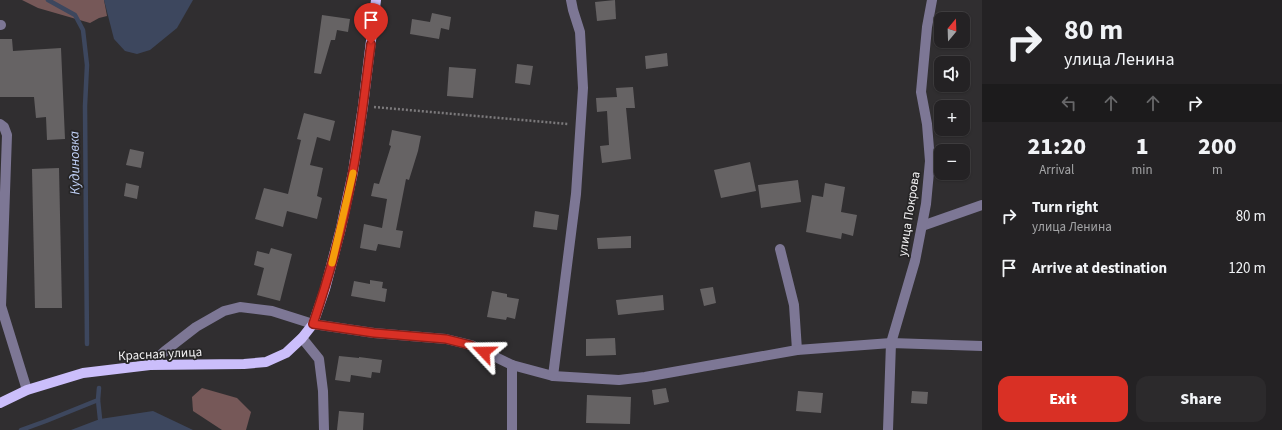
<!DOCTYPE html>
<meta charset="utf-8">
<style>
:root{--surface:#242224;--page:#2c2a2c;--text:#f1f3f6;--muted:#a3a4a6;--line:#413f41;--accent:#d93025}
body{margin:0;font-family:"Source Sans 3",sans-serif;background:var(--page);color:var(--text);height:100vh;display:flex;flex-direction:column;font-size:15px;white-space:nowrap}
*{box-sizing:border-box;margin:0}
p{font-size:13px;color:var(--muted)}
.icon{flex:none;width:22px;height:22px;fill:none;stroke:currentColor;stroke-width:2;stroke-linecap:round;stroke-linejoin:round}
.map{position:relative;flex:1;overflow:hidden}
.panel{display:flex;flex-direction:column;background:var(--surface);width:300px}
.panel>*{flex:none}
.hud{background:#242224;color:var(--text);overflow:hidden}
.needle{width:26px;rotate:19deg}
.buttons{position:absolute;left:934px;top:12px;display:grid;gap:8px}
.buttons a{display:grid;place-items:center;width:36px;height:36px;border-radius:8px;background:var(--surface);box-shadow:0 1px 3px #0004,0 0 0 1px var(--line);font-size:20px}
.pin{position:absolute;display:grid;place-items:center;width:34px;height:34px;color:#fff;margin:-41px -17px;border-radius:50% 50% 50% 0;rotate:-45deg;box-shadow:0 0 4px #0007}
.pin .icon{rotate:45deg}
.me{position:absolute;width:44px;margin:-22px;rotate:293deg;stroke-linejoin:round;filter:drop-shadow(0 0 3px #0008)}
.turn{display:flex;align-items:center;gap:14px;height:84px;padding:0 16px;font-size:18px}
.turn .icon{width:52px;height:52px;stroke-width:2.5}
.turn b{display:block;font-size:28px;line-height:34px}
.lanes{display:flex;align-items:center;height:38px;padding:0 16px;background:#0003;justify-content:center;gap:20px;direction:ltr}
.lanes .off{opacity:.35}
.eta{display:flex;justify-content:space-evenly;align-items:center;height:68px;text-align:center}
.eta b{font-size:24px;font-weight:800;line-height:28px}
.cta{display:flex;gap:8px;margin-top:auto;padding:8px 16px}
.cta a{flex:1;height:46px;border-radius:12px;background:var(--accent);color:#fff;font-size:16px;font-weight:800;line-height:46px;text-align:center}
.cta a+a{background:var(--page);color:var(--text)}
ul{padding:0;list-style:none}
li{display:flex;align-items:center;gap:12px;height:52px;padding:0 16px}
li div{flex:1}
li b{display:block;font-size:15px}
li em{font-style:normal}
main{display:flex;flex:1;min-height:0}
.map>svg:first-child{display:block}
.forest{fill:#765858}
.water{fill:#3d475e}
.lines{fill:none;stroke-linecap:round;stroke-linejoin:round}
.stream{stroke:#3d475e;stroke-width:4.5}
.building{fill:#666364}
.path{stroke:#7c7a7c;stroke-width:2.5;stroke-dasharray:2 2;stroke-linecap:butt}
.minor{stroke:#7d7795;stroke-width:10}
.major{stroke:#cbbefb;stroke-width:10}
.route-casing{stroke:#8d1f18;stroke-width:10}
.route{stroke:#d93025;stroke-width:7}
.slow{stroke:#f59e0b;stroke-width:7}
.labels{text-anchor:middle;dominant-baseline:central;stroke-width:3.5;stroke-linejoin:round;paint-order:stroke}
.street-label{font-size:13px;fill:#f2f1f2;stroke:#262526}
.water-label{font-size:14px;font-style:italic;fill:#bfd0f6;stroke:#262526}
</style>
<main>
<div class="map">
<svg width="982" height="430" viewBox="0 0 982 430">
<rect width="100%" height="100%" fill="#302e30"/>
<g class="forest">
<path d="M 22,0 L 104,0 L 107,16 L 99,18 L 90,23 L 38,8 Z"/>
<path d="M 202,388 L 237,398 L 251,412 L 246,430 L 222,430 L 193,411 L 192,397 Z"/>
</g>
<g class="water">
<path d="M 104,0 L 193,0 L 177,28 L 150,50 L 137,54 L 125,51 L 114,39 Z"/>
<path d="M 153,411 L 193,430 L 71,430 L 100,419 Z"/>
</g>
<g class="lines">
<g class="stream">
<path d="M 48,0 L 75,15 L 83,30 L 87,65 L 85,106 L 87,344"/>
<path d="M 98,400 L 100,419"/>
<path d="M 21,430 L 46,421 L 98,400 L 99,388"/>
</g>
</g>
<g class="building">
<path d="M 615,0 L 616,19 L 597,21 L 595,2 Z"/>
<path d="M 432,13 L 451,17 L 449,30 L 441,28 L 439,39 L 410,34 L 412,19 L 430,22 Z"/>
<path d="M 322,15 L 350,19 L 348,32 L 337,30 L 335,40 L 331,40 L 321,74 L 314,73 Z"/>
<path d="M 0,39 L 12,39 L 13,51 L 61,48 L 65,139 L 47,140 L 46,117 L 36,118 L 34,97 L 0,97 Z"/>
<path d="M 667,53 L 668,66 L 646,69 L 645,56 Z"/>
<path d="M 517,64 L 533,66 L 530,85 L 515,83 Z"/>
<path d="M 449,67 L 476,69 L 473,98 L 447,96 Z"/>
<path d="M 633,87 L 635,108 L 626,108 L 631,159 L 602,163 L 600,146 L 609,145 L 607,111 L 597,112 L 596,98 L 617,97 L 616,88 Z"/>
<path d="M 304,113 L 335,121 L 330,141 L 317,137 L 310,165 L 323,168 L 317,196 L 322,198 L 317,219 L 287,211 L 283,227 L 255,219 L 264,188 L 288,194 L 301,140 L 297,139 Z"/>
<path d="M 392,130 L 421,136 L 418,151 L 409,180 L 406,179 L 396,230 L 403,231 L 400,248 L 378,244 L 376,251 L 360,248 L 364,224 L 382,228 L 387,199 L 371,196 L 374,183 L 379,184 L 391,146 L 389,145 Z"/>
<path d="M 130,149 L 144,152 L 141,168 L 126,165 Z"/>
<path d="M 750,162 L 756,191 L 721,198 L 714,170 Z"/>
<path d="M 59,168 L 62,308 L 35,308 L 32,169 Z"/>
<path d="M 798,180 L 801,202 L 761,208 L 758,185 Z"/>
<path d="M 126,183 L 139,186 L 137,199 L 124,196 Z"/>
<path d="M 825,183 L 845,187 L 841,212 L 857,215 L 853,236 L 842,233 L 841,239 L 806,232 L 812,195 L 823,197 Z"/>
<path d="M 535,211 L 559,215 L 557,230 L 533,227 Z"/>
<path d="M 631,236 L 631,248 L 598,249 L 597,238 Z"/>
<path d="M 271,248 L 292,254 L 280,301 L 257,295 L 264,268 L 254,265 L 257,251 L 269,254 Z"/>
<path d="M 370,280 L 383,282 L 382,288 L 387,289 L 385,302 L 351,296 L 354,281 L 370,284 Z"/>
<path d="M 713,287 L 716,303 L 704,306 L 700,289 Z"/>
<path d="M 492,291 L 507,294 L 507,297 L 519,299 L 515,319 L 507,317 L 506,320 L 487,317 Z"/>
<path d="M 663,295 L 664,310 L 618,315 L 616,300 Z"/>
<path d="M 615,338 L 616,355 L 586,356 L 586,339 Z"/>
<path d="M 339,356 L 359,358 L 359,357 L 382,360 L 380,373 L 372,372 L 371,378 L 351,375 L 350,382 L 335,380 Z"/>
<path d="M 666,388 L 669,402 L 654,405 L 652,390 Z"/>
<path d="M 798,391 L 823,393 L 821,413 L 796,411 Z"/>
<path d="M 912,391 L 928,392 L 927,404 L 911,403 Z"/>
<path d="M 587,395 L 631,397 L 630,424 L 586,423 Z"/>
<path d="M 339,411 L 364,413 L 363,430 L 337,430 Z"/>
</g>
<g class="lines">
<path class="path" d="M 374,107 L 568,124"/>
<g class="minor">
<path d="M 0,25 L 1,25"/>
<path d="M 0,124 L 4,127 L 7,135 L 1,306 L 27,390"/>
<path d="M 922,226 L 982,205"/>
<path d="M 780,249 L 794,305 L 797,350"/>
<path d="M 302,338 L 319,359 L 323,391 L 324,430"/>
<path d="M 150,365 L 165,351 L 196,327 L 224,311 L 240,307 L 272,311 L 313,324 L 374,333 L 446,339 L 471,345 L 512,365 L 553,376 L 619,380 L 645,377 L 797,350 L 891,343 L 982,346"/>
<path d="M 553,376 L 576,194 L 583,88 L 580,32 L 573,10 L 571,0"/>
<path d="M 512,430 L 512,365"/>
<path d="M 888,430 L 891,343 L 915,261 L 926,204 L 930,161 L 927,124 L 921,92 L 927,27 L 932,0"/>
</g>
<path class="major" d="M 0,403 L 27,390 L 83,373 L 150,365 L 244,364 L 266,362 L 286,353 L 302,338 L 313,324 L 325,289 L 341,228 L 353,172 L 363,106 L 376,0"/>
</g>
<g class="lines">
<defs>
<path id="route" d="M 371,44 C 365,87 361,129 353,171 C 344,223 330,274 313,324 L 374,333 L 446,339 L 470,345 L 484,352"/>
</defs>
<use href="#route" class="route-casing"/>
<use href="#route" class="route"/>
<path class="slow" d="M 332,263 L 353,173"/>
</g>
<g class="labels">
<g class="street-label">
<text transform="translate(909 214) rotate(-81)">улица Покрова</text>
<text transform="translate(160 354) rotate(-3)">Красная улица</text>
</g>
<g class="water-label">
<text transform="translate(75 163) rotate(-91)">Кудиновка</text>
</g>
</g>
</svg>
<div class="buttons">
<a><svg class="needle" viewBox="-14 -14 28 28"><path d="M0-13l5 13h-10z" fill="#e53935"/><path d="M0 13l5-13h-10z" fill="#a3a4a6"/></svg></a>
<a><svg class="icon" aria-label="sound" viewBox="0 0 24 24"><path d="M4 9h4l5-4v14l-5-4H4zM17 9q2 3 0 6"/></svg></a>
<a>+</a>
<a>−</a>
</div>
<div class="pin" style="left:371px;top:44px;background:#d93025"><svg class="icon" aria-label="arrive" viewBox="0 0 24 24"><path d="M6 21V4h12l-3 4 3 4H6"/></svg></div>
<svg class="me" style="left:484px;top:352px" viewBox="-20 -20 40 40"><path d="M0-17L14 15 0 8-14 15z" fill="#d93025" stroke="#fff" stroke-width="4"/></svg>
</div>
<section class="panel">
<div class="hud">
<div class="turn"><svg class="icon" aria-label="right" viewBox="0 0 24 24"><path d="M7 20v-9h11M14 6l5 5-5 5"/></svg><div><b>80 m</b>улица Ленина</div></div>
<div class="lanes"><svg class="icon off" aria-label="left" viewBox="0 0 24 24"><path d="M17 20v-9H6M10 6l-5 5 5 5"/></svg><svg class="icon off" aria-label="ahead" viewBox="0 0 24 24"><path d="M12 20V5M6 11l6-6 6 6"/></svg><svg class="icon off" aria-label="ahead" viewBox="0 0 24 24"><path d="M12 20V5M6 11l6-6 6 6"/></svg><svg class="icon" aria-label="right" viewBox="0 0 24 24"><path d="M7 20v-9h11M14 6l5 5-5 5"/></svg></div>
</div>
<div class="eta">
<div><b>21:20</b><p>Arrival</p></div>
<div><b>1</b><p>min</p></div>
<div><b>200</b><p>m</p></div>
</div>
<ul>
<li><svg class="icon" aria-label="right" viewBox="0 0 24 24"><path d="M7 20v-9h11M14 6l5 5-5 5"/></svg><div><b>Turn right</b><p>улица Ленина</p></div><em>80 m</em></li>
<li><svg class="icon" aria-label="arrive" viewBox="0 0 24 24"><path d="M6 21V4h12l-3 4 3 4H6"/></svg><div><b>Arrive at destination</b></div><em>120 m</em></li>
</ul>
<div class="cta"><a>Exit</a><a>Share</a></div>
</section>
</main>
